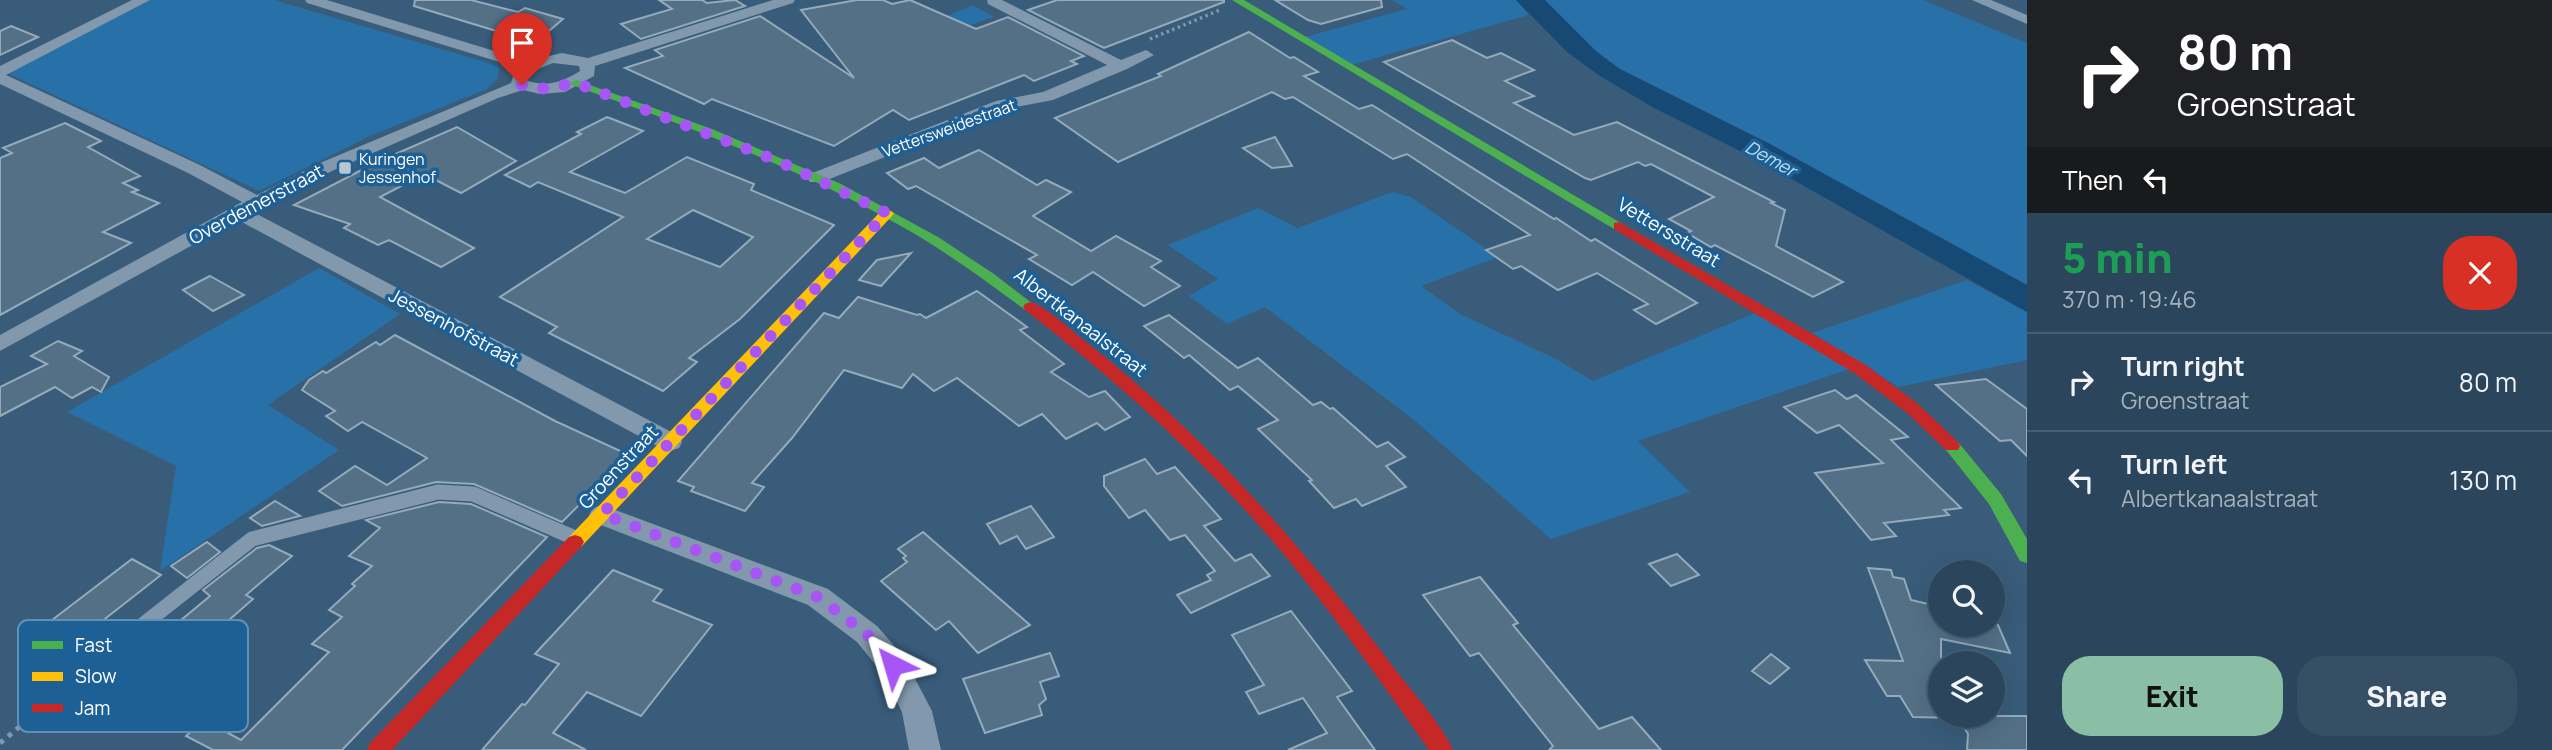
<!DOCTYPE html>
<meta charset="utf-8">
<style>
:root{--surface:#2a455c;--page:#364f65;--text:#f1f3f6;--muted:#a5b1bb;--line:#465d72;--accent:#8abfa5}
body{margin:0;font-family:Manrope,sans-serif;background:var(--page);color:var(--text);height:100vh;display:flex;flex-direction:column;font-size:26px;white-space:nowrap}
*{box-sizing:border-box;margin:0}
p{font-size:23px;color:var(--muted)}
.icon{flex:none;width:38px;height:38px;fill:none;stroke:currentColor;stroke-width:2;stroke-linecap:round;stroke-linejoin:round}
.map{position:relative;flex:1;overflow:hidden}
.side{display:flex;flex-direction:column;background:var(--surface);width:525px}
.side>*{flex:none}
.banner{background:#202124;color:#fff;overflow:hidden}
.controls{position:absolute;left:1928px;top:560px;display:grid;gap:14px}
.controls a{display:grid;place-items:center;width:77px;height:77px;border-radius:50%;background:var(--surface);box-shadow:0 7px 28px #0002,0 0 0 2px var(--line);font-size:35px}
.pin{position:absolute;display:grid;place-items:center;width:60px;height:60px;color:#fff;margin:-72px -30px;border-radius:50% 50% 50% 0;rotate:-45deg;box-shadow:0 0 7px #0007}
.pin .icon{rotate:45deg}
.me{position:absolute;width:77px;margin:-38px;rotate:320deg;stroke-linejoin:round;filter:drop-shadow(0 0 5px #0008)}
.turn{display:flex;align-items:center;gap:24px;height:147px;padding:0 35px;font-size:32px}
.turn .icon{width:91px;height:91px;stroke-width:2.5}
.turn b{display:block;font-size:49px;line-height:60px}
.then{display:flex;align-items:center;height:66px;padding:0 35px;background:#0003;gap:14px;font-size:26px}
.round{display:grid;place-items:center;flex:none;width:74px;height:74px;border-radius:28px;background:var(--page)}
.headline{display:flex;align-items:center;justify-content:space-between;height:119px;padding:0 35px}
h1{font-size:42px;font-weight:800;line-height:52px;color:#1e9e55}
.button{display:flex;gap:14px;margin-top:auto;padding:14px 35px}
.button a{flex:1;height:80px;border-radius:28px;background:var(--accent);color:#111;font-size:28px;font-weight:800;line-height:80px;text-align:center}
.button a+a{background:var(--page);color:var(--text)}
ul{padding:0;list-style:none}
li{display:flex;align-items:center;gap:21px;height:98px;padding:0 35px;border-top:2px solid var(--line)}
li div{flex:1}
li b{display:block;font-size:26px}
li em{font-style:normal}
main{display:flex;flex:1;min-height:0}
.map>svg:first-child{display:block}
.green{fill:#2871a8}
.water{fill:#164a75}
.building{fill:#537087;stroke:#95aaba;stroke-width:2;fill-rule:evenodd}
.lines{fill:none;stroke-linecap:round;stroke-linejoin:round}
.path-far1{stroke:#8198ad;stroke-width:3.5;stroke-dasharray:2.5 3.5;stroke-linecap:butt}
.path{stroke:#8198ad;stroke-width:5;stroke-dasharray:4.5 6;stroke-linecap:butt}
.lane{stroke:#8198ad;stroke-width:15}
.street{fill:#8198ad;fill-rule:evenodd}
.fast{fill:#4caf50;fill-rule:evenodd}
.slow{fill:#ffc107;fill-rule:evenodd}
.jam{fill:#c62828;fill-rule:evenodd}
.route{stroke:#a855f7;stroke-width:12;stroke-dasharray:0 21.6}
.poi-dot{fill:#b9c6d0;stroke:#1c6096;stroke-width:2.5}
.labels{text-anchor:middle;dominant-baseline:central;stroke-width:7;stroke-linejoin:round;paint-order:stroke}
.far-street-label{font-size:16px;fill:#fff;stroke:#1c6096}
.far-poi-label{font-size:16px;fill:#fff;stroke:#1c6096;text-anchor:start}
.far-water-label{font-size:18px;font-style:italic;fill:#bbdef6;stroke:#1c6096}
.street-label{font-size:19px;fill:#fff;stroke:#1c6096}
.key{fill:#1c6096;stroke:#6090b6;stroke-width:2}
.key-label{font-size:19px;fill:#fff}
</style>
<main>
<div class="map">
<svg width="2027" height="750" viewBox="0 0 2027 750">
<rect width="100%" height="100%" fill="#385c7a"/>
<g class="green">
<path d="M 150,0 L 274,0 L 489,63 L 499,68 L 498,78 L 487,89 L 475,94 L 372,135 L 259,191 L 7,73 Z"/>
<path d="M 1392,0 L 1516,0 L 1529,15 L 1351,65 L 1305,37 L 1407,9 Z"/>
<path d="M 1545,0 L 1923,0 L 2027,43 L 2027,285 L 1768,143 L 1620,69 L 1597,52 Z"/>
<path d="M 972,5 L 994,17 L 886,54 L 941,19 Z"/>
<path d="M 1392,192 L 1411,197 L 1498,257 L 1421,286 L 1460,314 L 1556,359 L 1593,381 L 1755,313 L 1849,369 L 1638,441 L 1690,492 L 1551,539 L 1414,420 L 1265,307 L 1227,324 L 1189,296 L 1218,279 L 1168,245 L 1258,208 L 1298,228 Z"/>
<path d="M 319,268 L 400,314 L 268,405 L 339,450 L 160,571 L 176,466 L 67,412 Z"/>
<path d="M 1967,280 L 2027,312 L 2027,360 L 1898,387 L 1812,333 Z"/>
</g>
<path class="water" d="M 1516,0 L 1545,0 L 1597,52 L 1620,69 L 1768,143 L 2027,285 L 2027,312 L 1758,160 L 1656,109 L 1600,76 L 1567,52 Z"/>
<g class="building">
<path d="M 415,0 L 471,0 L 518,12 L 525,8 L 563,19 L 543,36 L 513,36 L 414,6 Z"/>
<path d="M 659,0 L 702,0 L 707,3 L 735,0 L 745,6 L 641,39 L 621,24 L 672,9 Z"/>
<path d="M 857,0 L 883,0 L 892,4 L 910,0 L 976,29 L 1008,17 L 1084,56 L 1071,61 L 1077,64 L 1034,81 L 1024,75 L 909,120 L 893,110 L 834,146 L 712,99 L 704,104 L 625,68 L 663,56 L 655,50 L 760,16 L 854,78 L 801,10 Z"/>
<path d="M 1057,0 L 1224,0 L 1224,2 L 1104,48 L 1028,10 Z"/>
<path d="M 1275,0 L 1381,0 L 1382,7 L 1321,24 L 1308,20 Z"/>
<path d="M 11,26 L 38,37 L 0,55 L 0,31 Z"/>
<path d="M 1249,32 L 1290,58 L 1294,57 L 1318,72 L 1304,76 L 1359,109 L 1372,105 L 1554,219 L 1556,218 L 1591,241 L 1595,239 L 1697,303 L 1656,324 L 1634,310 L 1648,304 L 1597,273 L 1558,290 L 1521,266 L 1513,269 L 1486,250 L 1530,235 L 1407,154 L 1393,159 L 1293,97 L 1285,99 L 1272,92 L 1118,162 L 1055,118 L 1161,76 L 1158,74 Z"/>
<path d="M 1452,40 L 1487,58 L 1501,53 L 1534,70 L 1505,81 L 1534,96 L 1514,103 L 1574,135 L 1617,122 L 1774,202 L 1771,203 L 1785,210 L 1776,246 L 1843,282 L 1813,297 L 1715,245 L 1711,247 L 1687,233 L 1691,231 L 1669,219 L 1714,197 L 1651,164 L 1645,166 L 1638,162 L 1591,180 L 1585,178 L 1384,62 Z"/>
<path d="M 607,117 L 643,131 L 570,172 L 625,193 L 687,157 L 754,184 L 751,190 L 834,225 L 740,319 L 689,358 L 697,362 L 663,391 L 549,333 L 557,327 L 500,297 L 623,217 L 538,182 L 530,187 L 505,175 L 581,134 L 577,132 ZM 693,210 L 753,237 L 720,267 L 647,239 Z"/>
<path d="M 65,123 L 101,141 L 88,147 L 140,176 L 123,183 L 138,190 L 132,192 L 159,203 L 103,232 L 131,243 L 0,315 L 0,158 L 12,153 L 3,148 Z"/>
<path d="M 457,127 L 516,161 L 461,193 L 424,174 L 380,197 L 474,248 L 441,267 L 389,240 L 378,245 L 344,228 L 350,224 L 294,205 L 375,163 Z"/>
<path d="M 1275,137 L 1292,166 L 1272,168 L 1243,148 Z"/>
<path d="M 979,150 L 1037,185 L 1046,180 L 1071,192 L 1033,216 L 1091,251 L 1116,236 L 1161,261 L 1151,267 L 1180,286 L 1144,306 L 1093,272 L 1072,285 L 1029,259 L 1037,255 L 916,186 L 908,189 L 887,173 L 924,158 L 939,168 Z"/>
<path d="M 911,253 L 881,286 L 859,280 L 877,260 Z"/>
<path d="M 210,276 L 244,295 L 213,311 L 183,290 Z"/>
<path d="M 977,291 L 1027,327 L 1020,330 L 1064,364 L 1051,372 L 1089,397 L 1105,391 L 1130,417 L 1105,430 L 1097,423 L 1066,439 L 1042,414 L 1019,426 L 957,378 L 934,391 L 913,374 L 902,388 L 844,370 L 792,438 L 752,483 L 764,487 L 745,511 L 691,491 L 694,487 L 678,481 L 824,313 L 839,318 L 858,297 L 917,315 L 920,314 L 926,318 Z"/>
<path d="M 1169,315 L 1238,368 L 1258,358 L 1313,405 L 1321,402 L 1330,409 L 1333,408 L 1377,447 L 1388,442 L 1405,457 L 1386,466 L 1406,487 L 1362,506 L 1356,499 L 1334,508 L 1309,481 L 1312,480 L 1258,429 L 1278,420 L 1238,386 L 1230,390 L 1189,355 L 1184,358 L 1144,326 Z"/>
<path d="M 395,335 L 555,421 L 629,455 L 562,522 L 474,484 L 436,482 L 342,506 L 319,491 L 355,466 L 387,485 L 427,458 L 362,422 L 348,431 L 326,416 L 335,411 L 302,390 L 309,380 L 323,371 L 326,373 L 376,342 L 380,345 Z"/>
<path d="M 58,341 L 82,351 L 74,356 L 109,377 L 101,392 L 92,387 L 72,398 L 55,387 L 0,416 L 0,387 L 47,364 L 31,356 Z"/>
<path d="M 1986,379 L 2027,409 L 2027,456 L 2011,440 L 2000,441 L 1936,385 Z"/>
<path d="M 1835,390 L 1847,399 L 1856,395 L 1908,437 L 1891,440 L 1961,508 L 1944,510 L 1949,515 L 1884,523 L 1896,536 L 1871,540 L 1815,473 L 1883,463 L 1839,425 L 1817,433 L 1784,407 Z"/>
<path d="M 1145,459 L 1157,474 L 1175,467 L 1221,519 L 1204,526 L 1235,561 L 1251,554 L 1270,576 L 1191,613 L 1177,595 L 1211,580 L 1207,575 L 1215,571 L 1185,535 L 1170,540 L 1145,510 L 1129,518 L 1104,486 L 1104,476 Z"/>
<path d="M 275,501 L 300,516 L 262,526 L 250,518 Z"/>
<path d="M 439,502 L 471,504 L 547,537 L 342,750 L 213,750 L 186,736 L 204,720 L 241,740 L 329,652 L 312,644 L 342,617 L 329,610 L 355,586 L 352,584 L 372,566 L 349,556 L 380,528 L 366,520 Z"/>
<path d="M 1031,506 L 1054,537 L 1026,549 L 1017,536 L 1000,544 L 987,524 Z"/>
<path d="M 923,532 L 1030,625 L 978,653 L 949,621 L 936,630 L 881,581 L 907,562 L 903,558 L 906,556 L 898,549 Z"/>
<path d="M 207,542 L 220,552 L 187,578 L 171,566 Z"/>
<path d="M 269,545 L 292,556 L 246,595 L 253,599 L 171,671 L 139,655 L 210,596 L 203,590 L 257,548 Z"/>
<path d="M 1677,554 L 1699,575 L 1671,586 L 1649,564 Z"/>
<path d="M 132,559 L 161,575 L 83,636 L 52,620 Z"/>
<path d="M 1868,568 L 1891,570 L 1893,577 L 1904,579 L 1911,600 L 1941,607 L 1941,625 L 1998,625 L 2010,653 L 1941,639 L 1941,716 L 1957,718 L 1913,717 L 1900,696 L 1887,696 L 1865,660 L 1903,661 Z"/>
<path d="M 613,570 L 662,590 L 653,601 L 712,625 L 641,716 L 587,692 L 553,733 L 586,750 L 482,750 L 522,704 L 525,705 L 559,664 L 535,654 Z"/>
<path d="M 1480,577 L 1518,623 L 1513,625 L 1599,729 L 1632,717 L 1661,750 L 1549,750 L 1553,746 L 1479,653 L 1470,656 L 1423,595 Z"/>
<path d="M 1291,611 L 1352,691 L 1337,697 L 1375,750 L 1288,750 L 1327,733 L 1303,698 L 1259,714 L 1246,692 L 1264,685 L 1232,635 Z"/>
<path d="M 1050,653 L 1059,676 L 1040,682 L 1046,699 L 1039,705 L 1042,715 L 985,733 L 963,679 Z"/>
<path d="M 1771,654 L 1789,668 L 1770,684 L 1752,671 Z"/>
<path d="M 1957,716 L 2027,716 L 2027,750 L 1967,750 L 1968,734 Z"/>
</g>
<g class="lines">
<path class="path-far1" d="M 1150,39 L 1220,10"/>
<path class="path" d="M 0,743 L 121,643"/>
<path class="lane" d="M 135,631 L 252,539 L 438,492 L 473,494 L 575,538"/>
<g class="street">
<path d="M 132,0 L 150,0 L 6,75 L 200,165 L 257,195 L 320,163 L 511,83 L 516,67 L 307,3 L 305,0 L 327,0 L 527,61 L 562,53 L 588,58 L 773,0 L 795,0 L 793,3 L 595,66 L 594,76 L 565,92 L 540,94 L 523,90 L 498,98 L 332,171 L 253,212 L 679,436 L 682,442 L 679,448 L 670,451 L 661,448 L 238,220 L 0,351 L 0,335 L 242,202 L 188,173 L 0,84 L 0,66 ZM 553,63 L 579,66 L 580,71 C 562,82 546,88 526,80 L 528,73 Z"/>
<path d="M 987,0 L 1002,0 L 1121,60 L 1146,50 L 1154,55 L 1127,69 L 1053,100 L 1006,109 L 822,182 L 810,182 L 807,178 L 810,174 L 996,101 L 1043,92 L 1107,65 L 988,4 Z"/>
<path d="M 1972,0 L 1991,0 L 2027,15 L 2027,24 Z"/>
<path d="M 602,505 L 828,589 L 877,626 L 903,656 L 932,711 L 941,750 L 909,750 L 902,712 L 883,674 L 857,642 L 808,605 L 593,522 L 589,515 L 593,508 Z"/>
</g>
<g class="fast">
<path d="M 1232,0 L 1244,0 L 1626,226 L 1624,229 L 1614,229 Z"/>
<path d="M 576,80 L 712,129 L 841,184 L 938,237 L 994,274 L 1037,307 L 1030,312 L 1025,310 C 989,283 953,257 915,234 C 807,171 690,127 572,85 L 570,83 Z"/>
<path d="M 1952,440 L 1958,442 L 2001,494 L 2027,539 L 2027,563 L 2020,561 L 1989,504 L 1946,450 L 1944,446 L 1946,442 Z"/>
</g>
<path class="slow" d="M 887,209 L 894,213 L 892,216 L 581,547 L 575,549 L 569,547 L 566,542 L 569,537 L 882,210 Z"/>
<g class="jam">
<path d="M 1619,222 L 1866,365 L 1918,404 L 1958,442 L 1960,446 L 1958,450 L 1946,450 L 1906,412 L 1854,373 L 1614,229 L 1614,223 Z"/>
<path d="M 1030,302 C 1047,307 1072,331 1086,342 C 1202,433 1299,542 1388,660 C 1407,686 1440,721 1453,750 L 1429,750 C 1376,675 1323,599 1263,530 C 1191,448 1111,376 1025,310 L 1023,307 L 1025,304 Z"/>
<path d="M 575,535 L 581,537 L 584,542 L 581,547 L 392,750 L 367,750 L 370,743 L 569,537 Z"/>
</g>
</g>
<g class="lines">
<path class="route" d="M 522,85 L 540,89 L 576,83 L 778,161 L 887,213 L 602,514 L 818,597 L 867,634 L 893,665"/>
</g>
<rect class="poi-dot" x="338" y="161" width="14" height="14" rx="3.5"/>
<g class="labels">
<g class="far-street-label">
<text transform="translate(949 128) rotate(-20)">Vettersweidestraat</text>
</g>
<g class="far-poi-label">
<text x="359" y="159">Kuringen<tspan x="359" dy="18">Jessenhof</tspan></text>
</g>
<g class="far-water-label">
<text transform="translate(1771 158) rotate(29)">Demer</text>
</g>
<g class="street-label">
<text transform="translate(256 204) rotate(-28)">Overdemerstraat</text>
<text transform="translate(1669 232) rotate(31)">Vettersstraat</text>
<text transform="translate(1081 322) rotate(38)">Albertkanaalstraat</text>
<text transform="translate(454 327) rotate(28)">Jessenhofstraat</text>
<text transform="translate(618 467) rotate(-47)">Groenstraat</text>
</g>
</g>
<rect x="18" y="620" width="230" height="112" rx="10" class="key"/>
<rect x="32" y="641" width="31" height="8" fill="#4caf50"/>
<rect x="32" y="672" width="31" height="9" fill="#ffc107"/>
<rect x="32" y="704" width="31" height="8" fill="#c62828"/>
<g class="key-label">
<text x="75" y="652">Fast</text>
<text x="75" y="683">Slow</text>
<text x="75" y="715">Jam</text>
</g>
</svg>
<div class="controls">
<a><svg class="icon" aria-label="search" viewBox="0 0 24 24"><circle cx="10" cy="10" r="6"/><path d="M15 15l6 6"/></svg></a>
<a><svg class="icon" aria-label="layers" viewBox="0 0 24 24"><path d="M12 4l9 5-9 5-9-5zM3 14l9 5 9-5"/></svg></a>
</div>
<div class="pin" style="left:522px;top:85px;background:#d93025"><svg class="icon" aria-label="arrive" viewBox="0 0 24 24"><path d="M6 21V4h12l-3 4 3 4H6"/></svg></div>
<svg class="me" style="left:893px;top:665px" viewBox="-20 -20 40 40"><path d="M0-17L14 15 0 8-14 15z" fill="#a855f7" stroke="#fff" stroke-width="4"/></svg>
</div>
<section class="side">
<div class="banner">
<div class="turn"><svg class="icon" aria-label="right" viewBox="0 0 24 24"><path d="M7 20v-9h11M14 6l5 5-5 5"/></svg><div><b>80 m</b>Groenstraat</div></div>
<div class="then">Then<svg class="icon" aria-label="left" viewBox="0 0 24 24"><path d="M17 20v-9H6M10 6l-5 5 5 5"/></svg></div>
</div>
<div class="headline"><div><h1>5 min</h1><p>370 m · 19:46</p></div><a class="round" style="background:#d93025;color:#fff"><svg class="icon" aria-label="close" viewBox="0 0 24 24"><path d="M6 6l12 12M18 6L6 18"/></svg></a></div>
<ul>
<li><svg class="icon" aria-label="right" viewBox="0 0 24 24"><path d="M7 20v-9h11M14 6l5 5-5 5"/></svg><div><b>Turn right</b><p>Groenstraat</p></div><em>80 m</em></li>
<li><svg class="icon" aria-label="left" viewBox="0 0 24 24"><path d="M17 20v-9H6M10 6l-5 5 5 5"/></svg><div><b>Turn left</b><p>Albertkanaalstraat</p></div><em>130 m</em></li>
</ul>
<div class="button"><a>Exit</a><a>Share</a></div>
</section>
</main>
